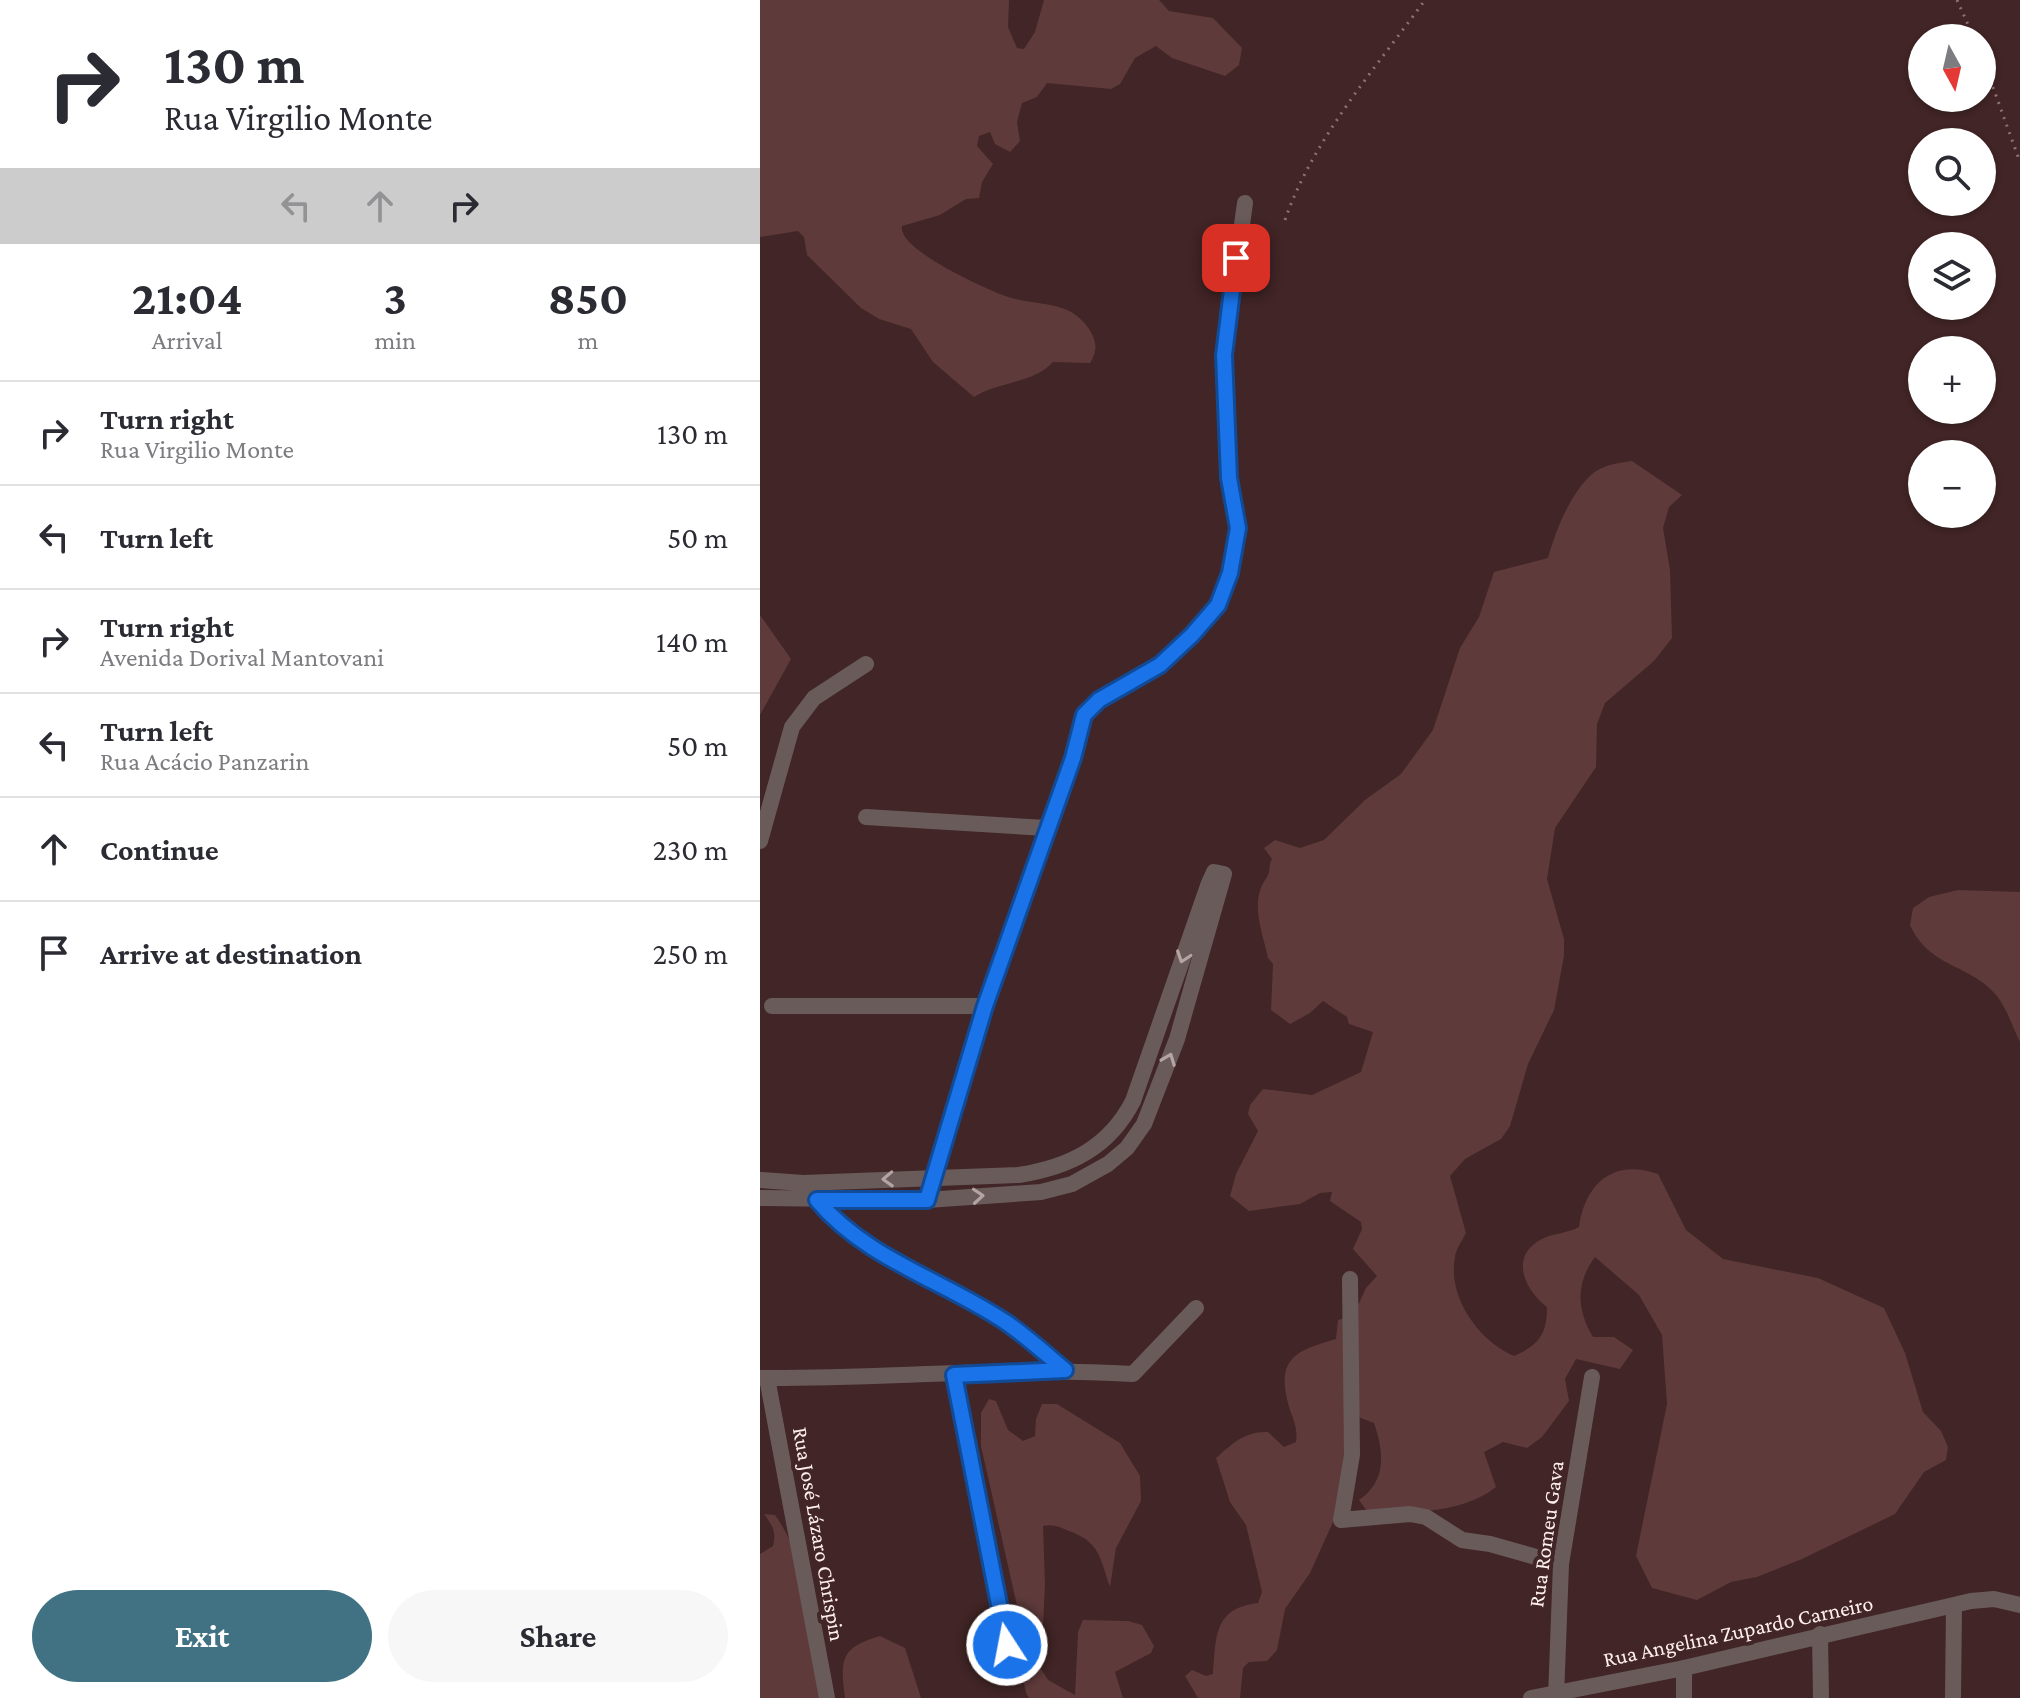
<!DOCTYPE html>
<meta charset="utf-8">
<style>
:root{--surface:#fff;--page:#f7f7f7;--text:#2b2b33;--muted:#7c7c81;--line:#e1e1e2;--accent:#407283}
body{margin:0;font-family:"Crimson Pro",serif;background:var(--page);color:var(--text);height:100vh;display:flex;flex-direction:column;font-size:30px;white-space:nowrap}
*{box-sizing:border-box;margin:0}
p{font-size:26px;color:var(--muted)}
.icon{flex:none;width:44px;height:44px;fill:none;stroke:currentColor;stroke-width:2;stroke-linecap:round;stroke-linejoin:round}
.map{position:relative;flex:1;overflow:hidden}
.sheet{display:flex;flex-direction:column;background:var(--surface);width:760px}
.sheet>*{flex:none}
.top-card{background:#fff;color:var(--text);overflow:hidden}
.needle{width:52px;rotate:172deg}
.tools{position:absolute;left:1148px;top:24px;display:grid;gap:16px}
.tools a{display:grid;place-items:center;width:88px;height:88px;border-radius:50%;background:var(--surface);box-shadow:0 2px 6px #0004;font-size:40px}
.pin{position:absolute;display:grid;place-items:center;width:68px;height:68px;color:#fff;margin:-34px;border-radius:16px;box-shadow:0 4px 12px #0006}
.me{position:absolute;width:88px;margin:-44px;rotate:349deg;stroke-linejoin:round;filter:drop-shadow(0 0 6px #0008)}
.turn{display:flex;align-items:center;gap:28px;height:168px;padding:0 32px;font-size:36px}
.turn .icon{width:104px;height:104px;stroke-width:2.5}
.turn b{display:block;font-size:56px;line-height:68px}
.lanes{display:flex;align-items:center;height:76px;padding:0 32px;background:#0003;justify-content:center;gap:40px;direction:ltr}
.lanes .off{opacity:.35}
.eta{display:flex;justify-content:space-evenly;align-items:center;height:136px;text-align:center}
.eta b{font-size:48px;font-weight:700;line-height:56px}
.primary-button{display:flex;gap:16px;margin-top:auto;padding:16px 32px}
.primary-button a{flex:1;height:92px;border-radius:48px;background:var(--accent);color:#fff;font-size:32px;font-weight:700;line-height:92px;text-align:center}
.primary-button a+a{background:var(--page);color:var(--text)}
ul{padding:0;list-style:none}
li{display:flex;align-items:center;gap:24px;height:104px;padding:0 32px;border-top:2px solid var(--line)}
li div{flex:1}
li b{display:block;font-size:30px}
li em{font-style:normal}
main{display:flex;flex:1;min-height:0}
.map>svg:first-child{display:block}
.green{fill:#5f3a3b}
.lines{fill:none;stroke-linecap:round;stroke-linejoin:round}
.path{stroke:#8b7373;stroke-width:3;stroke-dasharray:2 6;stroke-linecap:butt}
.minor{stroke:#6a5b5b;stroke-width:16}
.oneway{stroke:#b4a4a4}
.route-casing{stroke:#114b97;stroke-width:20}
.route{stroke:#1a73e8;stroke-width:14}
.labels{text-anchor:middle;dominant-baseline:central;stroke-width:8;stroke-linejoin:round;paint-order:stroke}
.street-label{font-size:22px;fill:#feeeee;stroke:#422526}
</style>
<main>
<section class="sheet">
<div class="top-card">
<div class="turn"><svg class="icon" aria-label="right" viewBox="0 0 24 24"><path d="M7 20v-9h11M14 6l5 5-5 5"/></svg><div><b>130 m</b>Rua Virgilio Monte</div></div>
<div class="lanes"><svg class="icon off" aria-label="left" viewBox="0 0 24 24"><path d="M17 20v-9H6M10 6l-5 5 5 5"/></svg><svg class="icon off" aria-label="ahead" viewBox="0 0 24 24"><path d="M12 20V5M6 11l6-6 6 6"/></svg><svg class="icon" aria-label="right" viewBox="0 0 24 24"><path d="M7 20v-9h11M14 6l5 5-5 5"/></svg></div>
</div>
<div class="eta">
<div><b>21:04</b><p>Arrival</p></div>
<div><b>3</b><p>min</p></div>
<div><b>850</b><p>m</p></div>
</div>
<ul>
<li><svg class="icon" aria-label="right" viewBox="0 0 24 24"><path d="M7 20v-9h11M14 6l5 5-5 5"/></svg><div><b>Turn right</b><p>Rua Virgilio Monte</p></div><em>130 m</em></li>
<li><svg class="icon" aria-label="left" viewBox="0 0 24 24"><path d="M17 20v-9H6M10 6l-5 5 5 5"/></svg><div><b>Turn left</b></div><em>50 m</em></li>
<li><svg class="icon" aria-label="right" viewBox="0 0 24 24"><path d="M7 20v-9h11M14 6l5 5-5 5"/></svg><div><b>Turn right</b><p>Avenida Dorival Mantovani</p></div><em>140 m</em></li>
<li><svg class="icon" aria-label="left" viewBox="0 0 24 24"><path d="M17 20v-9H6M10 6l-5 5 5 5"/></svg><div><b>Turn left</b><p>Rua Acácio Panzarin</p></div><em>50 m</em></li>
<li><svg class="icon" aria-label="ahead" viewBox="0 0 24 24"><path d="M12 20V5M6 11l6-6 6 6"/></svg><div><b>Continue</b></div><em>230 m</em></li>
<li><svg class="icon" aria-label="arrive" viewBox="0 0 24 24"><path d="M6 21V4h12l-3 4 3 4H6"/></svg><div><b>Arrive at destination</b></div><em>250 m</em></li>
</ul>
<div class="primary-button"><a>Exit</a><a>Share</a></div>
</section>
<div class="map">
<svg width="1260" height="1698" viewBox="0 0 1260 1698">
<rect width="100%" height="100%" fill="#422526"/>
<g class="green">
<path d="M 0,0 L 249,0 L 248,27 L 257,48 L 264,49 L 275,32 L 284,0 L 399,0 L 409,11 L 453,18 L 482,48 L 479,65 L 465,76 L 412,58 L 396,46 L 375,58 L 360,84 L 351,89 L 287,83 L 277,97 L 262,103 L 257,122 L 260,141 L 250,152 L 235,144 L 230,132 L 219,136 L 217,146 L 233,164 L 222,182 L 219,198 L 206,199 L 180,215 L 142,226 C 137,249 224,288 245,296 C 276,307 309,298 329,329 C 337,342 338,350 330,363 L 293,362 C 273,384 239,381 214,397 L 173,362 L 151,329 L 119,319 L 101,308 L 47,255 L 44,237 L 38,231 L 0,237 Z"/>
<path d="M 872,461 L 922,495 L 909,507 L 903,528 L 910,570 L 912,638 L 894,661 L 845,703 L 837,724 L 836,767 L 795,828 L 787,879 L 804,939 L 804,956 L 794,1010 L 768,1064 L 750,1126 L 741,1139 L 705,1159 L 690,1176 L 706,1233 C 702,1241 696,1249 695,1257 C 687,1297 719,1341 754,1356 C 779,1345 787,1334 787,1307 C 764,1289 748,1255 784,1238 C 795,1233 808,1233 819,1227 C 825,1183 854,1158 898,1174 L 926,1230 L 963,1259 L 1058,1278 L 1124,1308 L 1145,1353 L 1163,1412 L 1181,1431 L 1188,1447 L 1186,1460 L 1164,1472 L 1135,1514 L 1042,1559 L 997,1577 L 971,1582 L 937,1600 L 892,1588 L 876,1556 L 907,1404 L 902,1335 L 879,1295 L 835,1257 C 815,1284 817,1310 833,1337 L 854,1337 L 873,1350 L 860,1369 L 816,1359 L 805,1379 L 809,1401 L 782,1437 L 767,1448 L 743,1442 L 724,1452 L 736,1487 C 700,1515 651,1512 607,1511 L 599,1500 C 627,1481 624,1452 614,1423 L 593,1415 L 587,1491 L 550,1573 L 525,1609 L 517,1650 L 507,1661 L 489,1662 L 483,1668 L 480,1698 L 438,1698 L 425,1676 L 432,1670 L 446,1676 L 453,1674 C 456,1636 454,1608 498,1603 L 502,1592 L 486,1525 L 470,1502 L 456,1458 C 473,1443 485,1431 508,1432 L 524,1447 L 536,1442 C 538,1430 534,1421 530,1410 C 515,1361 532,1351 576,1339 L 578,1320 L 593,1316 L 606,1288 L 617,1276 L 593,1249 L 602,1229 L 601,1222 L 570,1201 L 572,1192 L 560,1193 L 540,1204 L 489,1211 L 470,1196 L 476,1174 L 498,1131 L 488,1114 L 490,1105 L 503,1089 L 552,1095 L 601,1072 L 613,1032 L 589,1024 L 587,1017 L 563,1001 L 550,1013 L 530,1024 L 511,1010 L 513,964 L 508,958 C 502,930 489,901 507,877 C 511,871 508,866 512,859 L 504,848 L 515,840 L 540,848 L 564,840 L 605,800 L 641,774 L 673,730 L 700,648 L 719,617 L 734,572 L 788,558 C 795,532 810,494 831,475 C 842,465 857,463 872,461 Z"/>
<path d="M 0,615 L 31,659 L 0,715 Z"/>
<path d="M 1198,890 L 1260,892 L 1260,1042 C 1253,1028 1247,1009 1237,996 C 1210,963 1170,969 1150,925 L 1153,908 L 1169,897 Z"/>
<path d="M 229,1399 L 236,1401 L 248,1430 L 263,1441 L 275,1436 L 276,1419 L 282,1404 L 297,1404 L 360,1443 L 380,1476 L 381,1501 L 356,1548 L 350,1587 C 340,1558 340,1542 309,1531 C 300,1527 293,1524 283,1526 L 285,1584 L 281,1669 L 288,1680 L 315,1695 L 318,1632 L 323,1620 L 368,1621 L 382,1625 L 394,1646 L 391,1653 L 355,1672 L 363,1698 L 269,1698 L 266,1693 L 259,1657 L 264,1653 L 265,1641 L 221,1446 L 221,1413 Z"/>
<path d="M 4,1514 L 15,1515 C 48,1560 58,1643 70,1698 L 0,1698 L 0,1554 L 13,1546 C 17,1532 12,1525 4,1514 Z"/>
<path d="M 120,1636 L 145,1648 L 161,1698 L 85,1698 C 80,1659 80,1648 120,1636 Z"/>
</g>
<g class="lines">
<g class="path">
<path d="M 1197,0 L 1214,38"/>
<path d="M 1222,57 L 1260,162"/>
<path d="M 525,220 C 553,139 615,69 665,0"/>
</g>
<g class="minor">
<path d="M 106,817 L 286,828"/>
<path d="M 0,841 L 32,727 L 54,698 L 106,664"/>
<path d="M 12,1006 L 225,1006"/>
<path d="M 0,1180 L 43,1183 L 259,1175 C 309,1167 349,1148 373,1101 L 449,883 L 454,872 L 464,874 L 417,1039 L 384,1124 L 367,1148 L 348,1164 L 312,1184 L 281,1192 L 167,1200 L 0,1198"/>
<path d="M 172,1187 L 225,1006 L 313,758 L 324,715 L 339,700 L 400,665 L 432,635 L 458,605 L 470,573 L 478,528 L 469,478 L 464,355 L 485,203"/>
<path d="M 54,1197 C 102,1258 184,1281 247,1324 C 267,1338 286,1354 305,1370"/>
<path d="M 590,1279 L 592,1455 L 581,1520 L 650,1514 L 666,1517 L 702,1540 L 730,1544 L 801,1564"/>
<path d="M 194,1375 L 247,1645"/>
<path d="M 0,1378 C 124,1379 249,1366 373,1374 L 436,1308"/>
<path d="M 7,1378 L 67,1698"/>
<path d="M 1060,1634 L 1061,1698"/>
<path d="M 924,1668 L 924,1698"/>
<path d="M 771,1698 L 924,1668 L 1211,1601 L 1234,1599 L 1260,1605"/>
<path d="M 796,1698 L 801,1564 L 832,1377"/>
<path d="M 1193,1698 L 1194,1606"/>
</g>
</g>
<defs><path id="oneway-chevron" d="M-2-3.5L2.5 0L-2 3.5" fill="none" stroke-width="1.6" stroke-linecap="round" stroke-linejoin="round" transform="scale(2)"/></defs>
<g class="oneway">
<use href="#oneway-chevron" transform="translate(423 957) rotate(109)"/>
<use href="#oneway-chevron" transform="translate(409 1059) rotate(-69)"/>
<use href="#oneway-chevron" transform="translate(128 1179) rotate(178)"/>
<use href="#oneway-chevron" transform="translate(218 1196) rotate(-4)"/>
</g>
<g class="lines">
<defs>
<path id="route" d="M 247,1645 L 194,1375 L 305,1370 C 286,1354 267,1337 247,1323 C 185,1281 106,1259 57,1200 L 167,1200 L 225,1006 L 313,758 L 324,715 L 339,700 L 400,665 L 432,635 L 458,605 L 470,573 L 478,528 L 469,478 L 464,355 L 476,258"/>
</defs>
<use href="#route" class="route-casing"/>
<use href="#route" class="route"/>
</g>
<g class="labels">
<g class="street-label">
<text transform="translate(59 1534) rotate(80)">Rua José Lázaro Chrispin</text>
<text transform="translate(786 1534) rotate(-82)">Rua Romeu Gava</text>
<text transform="translate(978 1631) rotate(-12)">Rua Angelina Zupardo Carneiro</text>
</g>
</g>
</svg>
<div class="tools">
<a><svg class="needle" viewBox="-14 -14 28 28"><path d="M0-13l5 13h-10z" fill="#e53935"/><path d="M0 13l5-13h-10z" fill="#7c7c81"/></svg></a>
<a><svg class="icon" aria-label="search" viewBox="0 0 24 24"><circle cx="10" cy="10" r="6"/><path d="M15 15l6 6"/></svg></a>
<a><svg class="icon" aria-label="layers" viewBox="0 0 24 24"><path d="M12 4l9 5-9 5-9-5zM3 14l9 5 9-5"/></svg></a>
<a>+</a>
<a>−</a>
</div>
<div class="pin" style="left:476px;top:258px;background:#d93025"><svg class="icon" aria-label="arrive" viewBox="0 0 24 24"><path d="M6 21V4h12l-3 4 3 4H6"/></svg></div>
<svg class="me" style="left:247px;top:1645px" viewBox="-20 -20 40 40"><circle r="17" fill="#1a73e8" stroke="#fff" stroke-width="3"/><path d="M0-11L8 9 0 5-8 9z" fill="#fff"/></svg>
</div>
</main>
